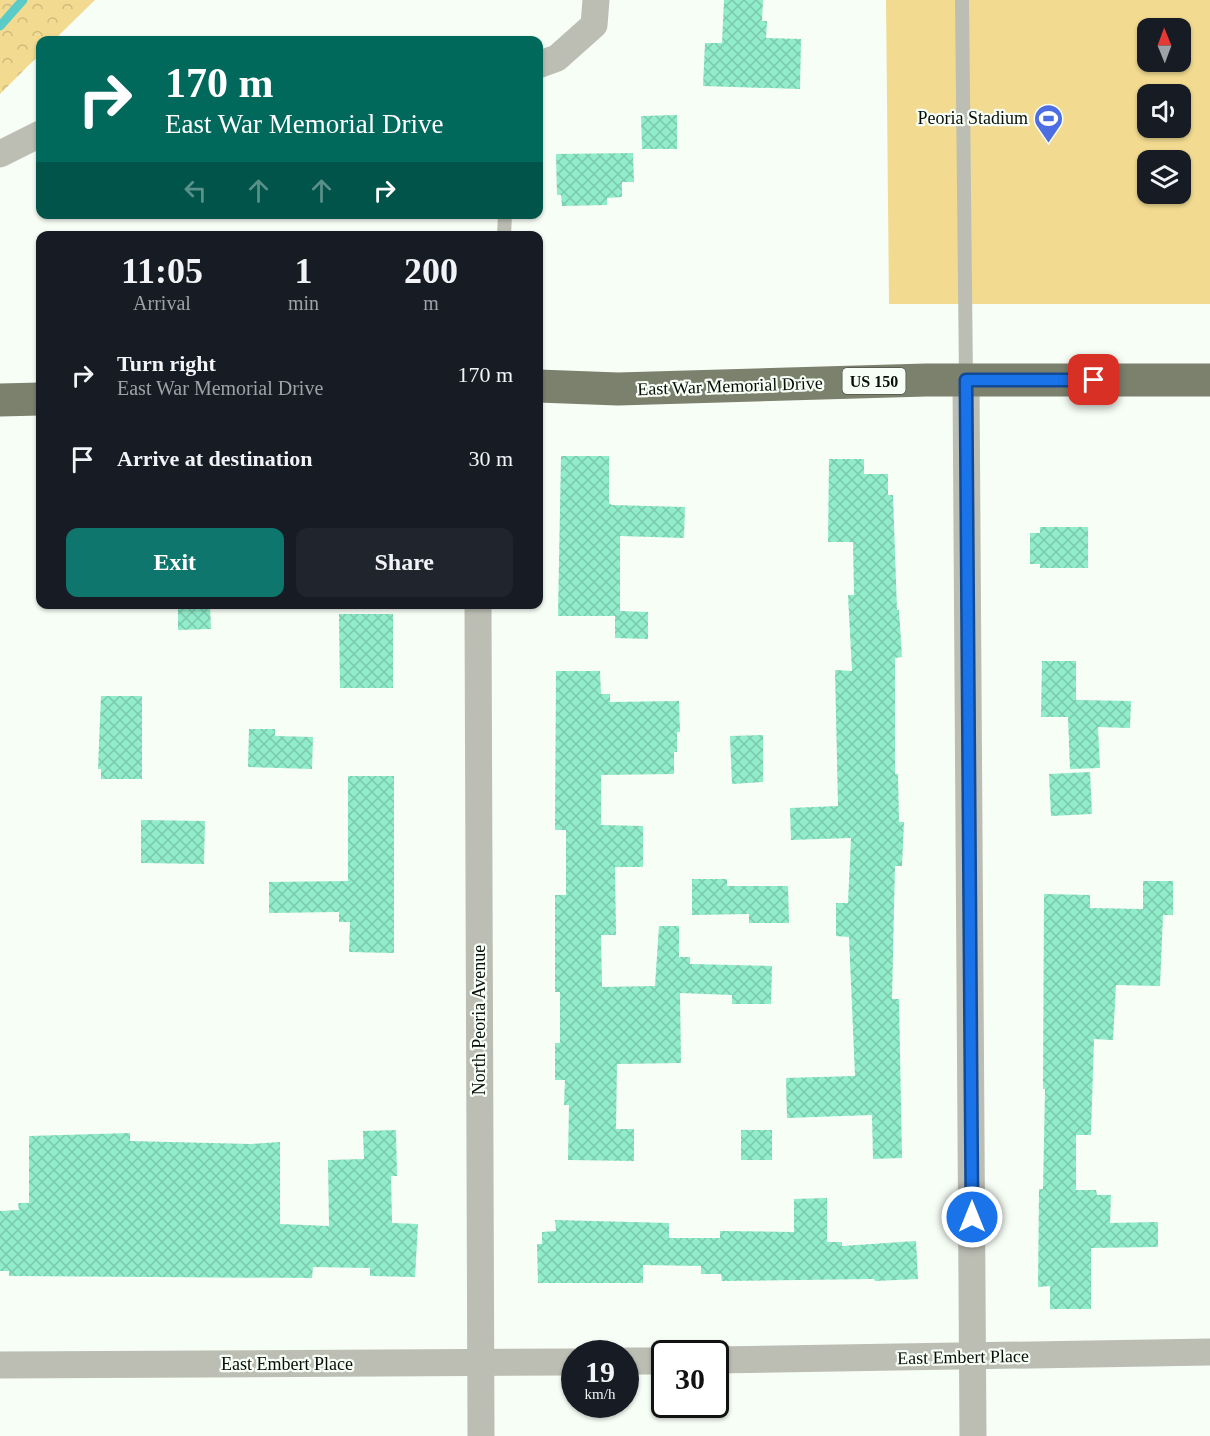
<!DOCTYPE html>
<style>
:root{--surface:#171b24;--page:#20242c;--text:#f1f3f6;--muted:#9ea1a6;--accent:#0f766e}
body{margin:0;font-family:"Times New Roman",serif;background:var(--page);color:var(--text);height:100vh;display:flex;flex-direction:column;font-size:22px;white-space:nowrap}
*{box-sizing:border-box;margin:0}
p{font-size:20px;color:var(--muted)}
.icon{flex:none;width:33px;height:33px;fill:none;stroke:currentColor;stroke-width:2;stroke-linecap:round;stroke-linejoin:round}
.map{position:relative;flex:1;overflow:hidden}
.panel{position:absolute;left:36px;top:231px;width:507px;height:378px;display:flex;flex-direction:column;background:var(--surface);border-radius:12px;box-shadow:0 2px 4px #0004}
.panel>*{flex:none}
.banner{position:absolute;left:36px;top:36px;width:507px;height:183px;border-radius:12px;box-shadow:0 2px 4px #0004;background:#00695c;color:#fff;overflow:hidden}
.needle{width:39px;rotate:359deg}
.tools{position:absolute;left:1137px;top:18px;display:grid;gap:12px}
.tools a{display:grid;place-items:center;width:54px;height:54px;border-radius:12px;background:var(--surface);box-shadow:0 2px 4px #0004;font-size:30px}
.speed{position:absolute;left:561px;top:1340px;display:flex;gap:12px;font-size:30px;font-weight:700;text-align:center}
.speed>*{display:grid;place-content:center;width:78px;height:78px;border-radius:50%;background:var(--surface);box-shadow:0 2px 4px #0004;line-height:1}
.speed small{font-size:15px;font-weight:400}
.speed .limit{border:3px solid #111;border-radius:9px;background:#fff;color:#111}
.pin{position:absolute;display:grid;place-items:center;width:51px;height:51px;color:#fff;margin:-26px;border-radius:12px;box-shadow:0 3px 9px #0006}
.me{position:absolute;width:66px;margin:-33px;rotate:0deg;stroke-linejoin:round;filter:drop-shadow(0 0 4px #0008)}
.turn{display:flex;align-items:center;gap:21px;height:126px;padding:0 30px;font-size:27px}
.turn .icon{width:78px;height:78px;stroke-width:2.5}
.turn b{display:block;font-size:42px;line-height:51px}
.lanes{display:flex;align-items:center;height:57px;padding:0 30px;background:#0003;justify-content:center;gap:30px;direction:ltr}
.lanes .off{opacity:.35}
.eta{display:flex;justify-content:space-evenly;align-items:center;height:102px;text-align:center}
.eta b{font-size:36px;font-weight:700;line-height:42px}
.primary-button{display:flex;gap:12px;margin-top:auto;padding:12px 30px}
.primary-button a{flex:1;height:69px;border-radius:12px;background:var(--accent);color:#fff;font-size:24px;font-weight:700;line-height:69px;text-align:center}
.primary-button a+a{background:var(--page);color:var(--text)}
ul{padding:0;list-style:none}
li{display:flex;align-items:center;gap:18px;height:84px;padding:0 30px}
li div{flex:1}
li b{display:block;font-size:22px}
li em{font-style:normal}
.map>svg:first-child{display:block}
.forest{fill:url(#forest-crowns)}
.pitch{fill:#f2db90;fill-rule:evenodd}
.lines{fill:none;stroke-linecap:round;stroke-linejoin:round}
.stream{stroke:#5bcbc8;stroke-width:9}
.building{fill:url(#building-cross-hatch)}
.service{stroke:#bcbeb4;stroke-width:14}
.minor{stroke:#bcbeb4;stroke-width:27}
.trunk{stroke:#7c816e;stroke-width:33}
.route-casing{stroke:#114b97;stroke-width:15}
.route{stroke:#1a73e8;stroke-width:10}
.labels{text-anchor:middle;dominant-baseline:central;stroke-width:4.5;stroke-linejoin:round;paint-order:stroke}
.shield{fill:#f7fef6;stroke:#50554f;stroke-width:1.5}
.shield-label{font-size:16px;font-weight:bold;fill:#080d07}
.poi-label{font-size:18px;fill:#080d07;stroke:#f7fef6;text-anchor:end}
.street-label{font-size:18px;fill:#080d07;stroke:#f7fef6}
</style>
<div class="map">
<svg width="1210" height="1436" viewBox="0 0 1210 1436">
<defs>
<pattern id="forest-crowns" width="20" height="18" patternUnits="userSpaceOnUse" patternTransform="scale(1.5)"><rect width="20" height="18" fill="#f2db90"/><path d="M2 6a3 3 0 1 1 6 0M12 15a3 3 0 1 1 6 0" fill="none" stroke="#cebb7b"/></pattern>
<pattern id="building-cross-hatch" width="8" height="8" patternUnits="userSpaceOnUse" patternTransform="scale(1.5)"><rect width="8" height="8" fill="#90ecca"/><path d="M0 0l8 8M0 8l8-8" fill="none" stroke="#7bc9ac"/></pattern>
</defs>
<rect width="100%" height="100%" fill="#f7fef6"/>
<path class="forest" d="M 0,0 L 95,0 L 54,40 L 40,40 L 40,54 L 0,94 Z"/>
<path class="pitch" d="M 886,0 L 1210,0 L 1210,304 L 889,304 ZM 1148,28 L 1180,28 L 1180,62 L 1148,62 ZM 1148,94 L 1180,94 L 1180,128 L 1148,128 ZM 1148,160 L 1180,160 L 1180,194 L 1148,194 Z"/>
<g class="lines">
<path class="stream" d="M 0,26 L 23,0"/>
</g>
<g class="building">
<path d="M 724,0 L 763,0 L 762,21 L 767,21 L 766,38 L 801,39 L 800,89 L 703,86 L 705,43 L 722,43 Z"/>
<path d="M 677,115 L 677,149 L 642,149 L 641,116 Z"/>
<path d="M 633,153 L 634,182 L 622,182 L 622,197 L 607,198 L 607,205 L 562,206 L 561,195 L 557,195 L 556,154 Z"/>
<path d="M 561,456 L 609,456 L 609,503 L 612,505 L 685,507 L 684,538 L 620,536 L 620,611 L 648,612 L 648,639 L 615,638 L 615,616 L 558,616 Z"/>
<path d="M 829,459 L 864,459 L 864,474 L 888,474 L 888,495 L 893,495 L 897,610 L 899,610 L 902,657 L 895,658 L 895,774 L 898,774 L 899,822 L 904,822 L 902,866 L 895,866 L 892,999 L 899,999 L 902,1158 L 873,1159 L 872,1115 L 787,1118 L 786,1078 L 855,1076 L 849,937 L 836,936 L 836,903 L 848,903 L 851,838 L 791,840 L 790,808 L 838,806 L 835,670 L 852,671 L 848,595 L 854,595 L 853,542 L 828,542 Z"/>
<path d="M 1040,527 L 1088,527 L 1088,568 L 1040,568 L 1040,564 L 1030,564 L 1030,533 L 1040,533 Z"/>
<path d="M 178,604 L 210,604 L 211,629 L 178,630 Z"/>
<path d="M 339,614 L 393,614 L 393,688 L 340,688 Z"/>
<path d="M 1042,661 L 1076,661 L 1076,700 L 1131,701 L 1130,728 L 1098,727 L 1100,768 L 1070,769 L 1068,717 L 1041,717 Z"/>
<path d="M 556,671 L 600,671 L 601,694 L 610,694 L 610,702 L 679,701 L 680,732 L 677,732 L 677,752 L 674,752 L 674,774 L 601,775 L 601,825 L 643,826 L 643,867 L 615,867 L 616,935 L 601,935 L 602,987 L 655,986 L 659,926 L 679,926 L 679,957 L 690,957 L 690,964 L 772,966 L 771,1004 L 732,1004 L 732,995 L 680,993 L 681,1063 L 617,1064 L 616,1129 L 634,1129 L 634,1161 L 568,1160 L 569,1105 L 564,1105 L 565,1080 L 555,1080 L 555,1043 L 560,1043 L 560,992 L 555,992 L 555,895 L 566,895 L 566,830 L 555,830 Z"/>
<path d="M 101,696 L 142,696 L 142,779 L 101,779 L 101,769 L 98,769 Z"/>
<path d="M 249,729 L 275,729 L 275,736 L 313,737 L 312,769 L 248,767 Z"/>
<path d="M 763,735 L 763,782 L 732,784 L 730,736 Z"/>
<path d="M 1090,772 L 1092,814 L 1051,816 L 1049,774 Z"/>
<path d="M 348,776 L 394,776 L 394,953 L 349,952 L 350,922 L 339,922 L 339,912 L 269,913 L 269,882 L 348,881 Z"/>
<path d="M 141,820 L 205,821 L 204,864 L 141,863 Z"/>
<path d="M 692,879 L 727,879 L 727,886 L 788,886 L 789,923 L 749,923 L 749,914 L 692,915 Z"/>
<path d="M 1143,881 L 1173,881 L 1173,915 L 1163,915 L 1160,986 L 1116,985 L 1113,1040 L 1094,1039 L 1091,1135 L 1076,1135 L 1076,1190 L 1096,1190 L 1097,1195 L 1111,1195 L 1110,1223 L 1158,1222 L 1158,1247 L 1091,1248 L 1091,1309 L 1050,1309 L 1050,1286 L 1038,1287 L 1039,1189 L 1043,1189 L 1045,1089 L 1043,1089 L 1044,894 L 1090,895 L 1090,908 L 1143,909 Z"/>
<path d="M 396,1130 L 397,1176 L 391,1176 L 392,1223 L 418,1224 L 415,1277 L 370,1276 L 370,1268 L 313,1267 L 312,1278 L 9,1276 L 9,1271 L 0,1271 L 0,1211 L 19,1210 L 18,1203 L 29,1203 L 29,1136 L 130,1133 L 130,1141 L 251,1144 L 280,1142 L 280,1224 L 329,1226 L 328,1160 L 364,1159 L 363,1131 Z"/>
<rect x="741" y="1130" width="31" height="30"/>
<path d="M 827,1198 L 827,1242 L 842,1242 L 842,1246 L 916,1241 L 918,1279 L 875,1281 L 874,1279 L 722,1281 L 721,1274 L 701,1274 L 701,1266 L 643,1265 L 643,1283 L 538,1283 L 537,1244 L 542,1244 L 542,1232 L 556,1231 L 555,1220 L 669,1223 L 669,1238 L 720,1238 L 720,1231 L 794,1232 L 794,1199 Z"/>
</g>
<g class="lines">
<g class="service">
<path d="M 962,0 L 966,380"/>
<path d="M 504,236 L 505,214"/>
</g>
<g class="minor">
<path d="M 538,65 L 557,58 L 594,25 L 596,0"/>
<path d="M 0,154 L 40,134"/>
<path d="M 966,380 L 973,1436"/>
<path d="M 478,604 L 481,1436"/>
<path d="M 716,1360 L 1210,1352"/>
<path d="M 626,1361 L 664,1361"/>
<path d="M 0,1365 L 574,1362"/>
</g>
<g class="trunk">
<path d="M 538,386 L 618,389 L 926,380 L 1210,380"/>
<path d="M 0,400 L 40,399"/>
</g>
</g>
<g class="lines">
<defs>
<path id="route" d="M 972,1217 L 966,380 L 1094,380"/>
</defs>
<use href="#route" class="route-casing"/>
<use href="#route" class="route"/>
</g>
<defs>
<symbol id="stadium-pin" viewBox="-11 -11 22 30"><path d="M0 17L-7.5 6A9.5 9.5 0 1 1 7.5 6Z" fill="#4d6ee2" stroke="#f7fef6"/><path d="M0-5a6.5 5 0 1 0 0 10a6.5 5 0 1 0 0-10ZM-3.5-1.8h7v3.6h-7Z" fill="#fff"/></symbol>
</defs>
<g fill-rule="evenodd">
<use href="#stadium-pin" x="1032" y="102" width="33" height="45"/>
</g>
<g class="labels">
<rect class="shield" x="842.5" y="368" width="63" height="26" rx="4.5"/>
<g class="shield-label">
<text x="874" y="381">US 150</text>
</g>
<g class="poi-label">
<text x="1028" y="118">Peoria Stadium</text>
</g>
<g class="street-label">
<text transform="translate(730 386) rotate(-2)">East War Memorial Drive</text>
<text transform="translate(479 1020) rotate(-90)">North Peoria Avenue</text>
<text transform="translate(963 1357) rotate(-1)">East Embert Place</text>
<text x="287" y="1364">East Embert Place</text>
</g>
</g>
</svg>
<div class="tools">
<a><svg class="needle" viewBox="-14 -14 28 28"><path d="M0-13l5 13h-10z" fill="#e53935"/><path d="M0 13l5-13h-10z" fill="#9ea1a6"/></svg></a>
<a><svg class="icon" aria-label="sound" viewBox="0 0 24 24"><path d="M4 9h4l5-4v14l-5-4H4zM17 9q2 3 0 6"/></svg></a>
<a><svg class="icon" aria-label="layers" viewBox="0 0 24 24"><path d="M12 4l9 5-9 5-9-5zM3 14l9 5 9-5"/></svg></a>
</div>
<div class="speed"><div>19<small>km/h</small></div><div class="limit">30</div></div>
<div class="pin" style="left:1094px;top:380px;background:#d93025"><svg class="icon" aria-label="arrive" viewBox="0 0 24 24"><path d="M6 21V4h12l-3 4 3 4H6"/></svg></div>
<svg class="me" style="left:972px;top:1217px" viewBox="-20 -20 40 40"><circle r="17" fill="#1a73e8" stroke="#fff" stroke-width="3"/><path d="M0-11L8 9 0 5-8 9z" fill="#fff"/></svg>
<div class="banner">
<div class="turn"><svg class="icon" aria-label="right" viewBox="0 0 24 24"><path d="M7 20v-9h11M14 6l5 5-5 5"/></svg><div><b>170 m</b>East War Memorial Drive</div></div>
<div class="lanes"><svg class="icon off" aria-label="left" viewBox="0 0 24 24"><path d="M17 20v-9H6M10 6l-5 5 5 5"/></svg><svg class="icon off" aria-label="ahead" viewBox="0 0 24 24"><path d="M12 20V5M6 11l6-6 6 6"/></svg><svg class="icon off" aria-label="ahead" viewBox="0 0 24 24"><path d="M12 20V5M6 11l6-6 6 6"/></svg><svg class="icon" aria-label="right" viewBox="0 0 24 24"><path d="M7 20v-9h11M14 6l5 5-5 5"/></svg></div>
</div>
<section class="panel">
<div class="eta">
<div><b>11:05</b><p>Arrival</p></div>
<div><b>1</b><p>min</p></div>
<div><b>200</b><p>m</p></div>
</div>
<ul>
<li><svg class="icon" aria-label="right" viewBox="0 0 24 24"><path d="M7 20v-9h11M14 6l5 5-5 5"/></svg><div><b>Turn right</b><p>East War Memorial Drive</p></div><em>170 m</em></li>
<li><svg class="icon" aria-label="arrive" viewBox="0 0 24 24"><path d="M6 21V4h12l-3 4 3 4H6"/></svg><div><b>Arrive at destination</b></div><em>30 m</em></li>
</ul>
<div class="primary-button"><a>Exit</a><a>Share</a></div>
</section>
</div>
